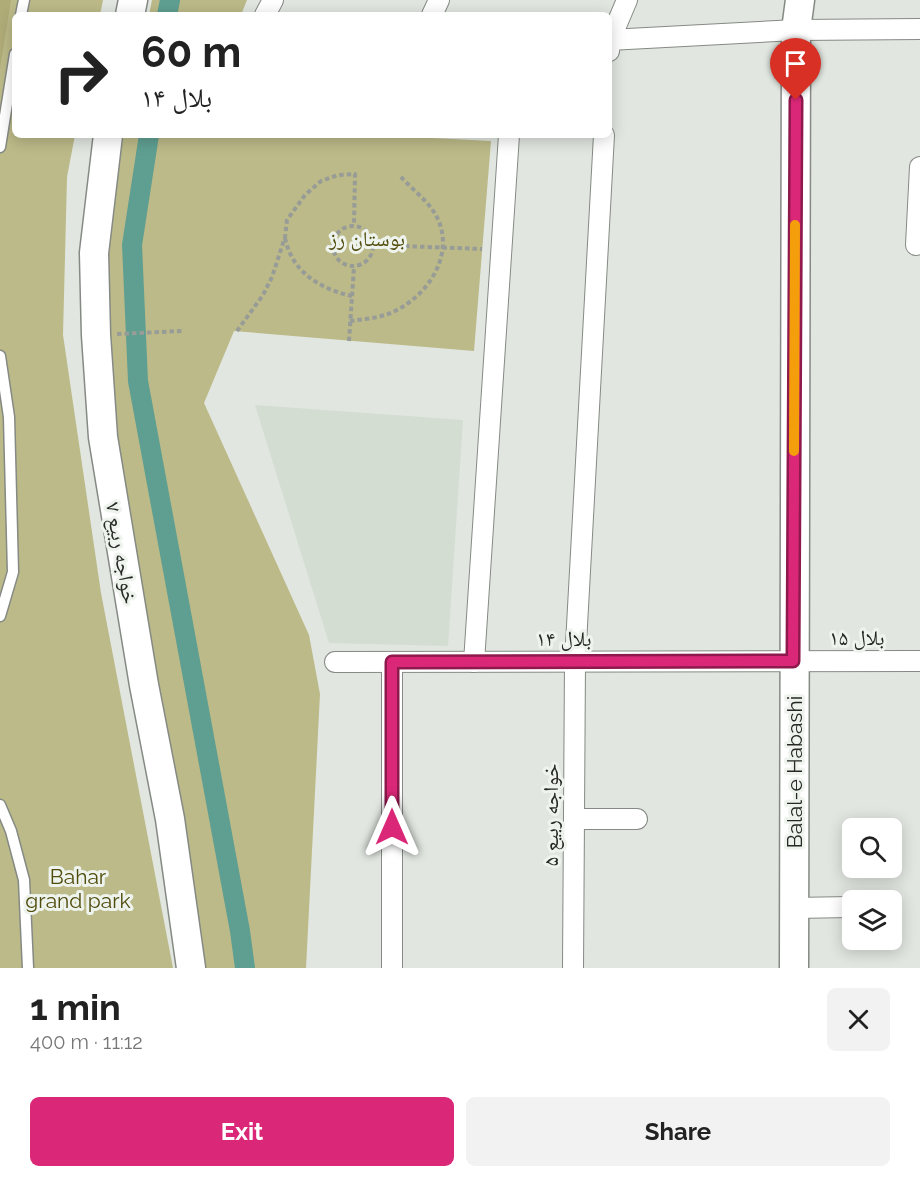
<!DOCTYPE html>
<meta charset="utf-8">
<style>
:root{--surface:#fff;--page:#f2f2f2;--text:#222;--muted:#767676;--accent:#db2777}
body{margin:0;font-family:Raleway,"Noto Naskh Arabic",sans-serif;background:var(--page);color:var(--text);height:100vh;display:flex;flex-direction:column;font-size:22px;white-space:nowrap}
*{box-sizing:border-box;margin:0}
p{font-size:20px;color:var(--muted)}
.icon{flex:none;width:33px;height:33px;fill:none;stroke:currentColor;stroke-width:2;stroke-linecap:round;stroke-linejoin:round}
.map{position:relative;height:968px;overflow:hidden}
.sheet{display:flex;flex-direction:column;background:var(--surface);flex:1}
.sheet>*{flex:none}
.banner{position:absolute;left:12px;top:12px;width:600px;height:126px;border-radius:9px;box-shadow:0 3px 15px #0003;background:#fff;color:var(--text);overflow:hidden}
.controls{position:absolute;left:842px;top:818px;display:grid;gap:12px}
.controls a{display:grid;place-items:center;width:60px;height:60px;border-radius:9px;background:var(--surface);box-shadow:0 3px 15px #0003;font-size:30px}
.pin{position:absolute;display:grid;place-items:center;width:51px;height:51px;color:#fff;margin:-62px -26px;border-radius:50% 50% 50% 0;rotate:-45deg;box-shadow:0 0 6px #0007}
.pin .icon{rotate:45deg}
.me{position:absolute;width:66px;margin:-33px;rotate:0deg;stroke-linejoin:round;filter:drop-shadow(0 0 4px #0008)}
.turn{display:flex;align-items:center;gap:21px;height:126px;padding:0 30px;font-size:27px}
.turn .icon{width:78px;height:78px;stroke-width:2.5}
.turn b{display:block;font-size:42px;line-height:51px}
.round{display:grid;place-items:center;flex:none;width:63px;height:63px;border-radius:9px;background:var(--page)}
.overview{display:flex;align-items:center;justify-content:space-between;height:102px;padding:0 30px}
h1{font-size:36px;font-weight:700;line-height:45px}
.action{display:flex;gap:12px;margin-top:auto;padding:12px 30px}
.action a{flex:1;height:69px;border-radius:9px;background:var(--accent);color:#fff;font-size:24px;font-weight:700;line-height:69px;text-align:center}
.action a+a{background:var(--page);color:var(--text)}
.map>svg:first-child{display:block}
.built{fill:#d3ddd1}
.green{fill:#bcba88}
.forest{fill:#afac78}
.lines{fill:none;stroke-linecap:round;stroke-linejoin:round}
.canal{stroke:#5f9f91;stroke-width:20}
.lane-casing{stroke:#858a84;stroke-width:13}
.street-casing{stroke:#858a84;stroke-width:22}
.secondary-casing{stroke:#858a84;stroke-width:31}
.path{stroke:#989c97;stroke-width:4;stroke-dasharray:4.5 3;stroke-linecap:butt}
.lane{stroke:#fff;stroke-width:10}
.street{stroke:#fff;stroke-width:20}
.secondary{stroke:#fff;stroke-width:28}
.route-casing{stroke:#8e194d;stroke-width:15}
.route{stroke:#db2777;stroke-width:10}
.slow{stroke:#f59e0b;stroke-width:10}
.labels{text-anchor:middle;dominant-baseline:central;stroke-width:6;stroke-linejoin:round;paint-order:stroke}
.park-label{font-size:21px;fill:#504c0c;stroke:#eef3ed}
.street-label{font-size:21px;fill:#262825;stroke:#eef3ed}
</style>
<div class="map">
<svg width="920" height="968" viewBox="0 0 920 968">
<rect width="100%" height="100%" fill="#e1e6e0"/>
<path class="built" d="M 255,405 L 463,420 L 448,646 L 329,643 Z"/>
<g class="green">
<path d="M 0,0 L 103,0 L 100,15 L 15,15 L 15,135 L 75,135 L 67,177 L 63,335 L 101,593 L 173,968 L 0,968 Z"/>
<path d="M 152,0 L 247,0 L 241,15 L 149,15 Z"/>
<path d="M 124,135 L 374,135 L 491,141 L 474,351 L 234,331 L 204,403 L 309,635 L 320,694 L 306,968 L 201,968 L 181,819 L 119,454 L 105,321 L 105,227 Z"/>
</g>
<path class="forest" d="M 0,0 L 11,0 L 0,69 Z"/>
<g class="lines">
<g class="canal">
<path d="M 167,15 L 170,0"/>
<path d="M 149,135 L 132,245 L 138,381 L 240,931 L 245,968"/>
</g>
<defs>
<g id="lane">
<path d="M 21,15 L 24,0"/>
<path d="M 0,147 L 15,54"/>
<path d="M 0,356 L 9,417 L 13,572 L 0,616"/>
<path d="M 0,805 L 11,831 L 24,880 L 28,968"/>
</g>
<g id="street">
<path d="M 265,15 L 273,0"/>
<path d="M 432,15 L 439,0"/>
<path d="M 609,40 L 796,30 L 920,29"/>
<path d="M 609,51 L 610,40 L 627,0"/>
<path d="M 916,245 L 920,167"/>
<path d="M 335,662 L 920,661"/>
<path d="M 392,662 L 392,968"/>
<path d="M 474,662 L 509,135"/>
<path d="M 574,819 L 637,819"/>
<path d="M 794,908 L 852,907"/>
<path d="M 573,968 L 575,662 L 604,135"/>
</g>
<g id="secondary">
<path d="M 130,15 L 133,0"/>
<path d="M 108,135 L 94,253 L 96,335 L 103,437 L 144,685 L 170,819 L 191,968"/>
<path d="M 794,968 L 796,30 L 800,0"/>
</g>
</defs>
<use href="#lane" class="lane-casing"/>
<use href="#street" class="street-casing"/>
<use href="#secondary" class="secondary-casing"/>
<g class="path">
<circle cx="353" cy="246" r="20"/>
<path d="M 285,238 C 292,272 320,289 352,296"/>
<path d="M 375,245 L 482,249"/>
<path d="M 350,321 C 365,319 381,318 395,311 C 432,293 459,247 432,209 C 423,197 410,187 400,176"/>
<path d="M 237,331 L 263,295 L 272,277 L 285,237 L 287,220 L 305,195 L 321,181 L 338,175 L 355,174 L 354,224"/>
<path d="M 117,334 L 182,331"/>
<path d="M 349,341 L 354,267"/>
</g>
<use href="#lane" class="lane"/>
<use href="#street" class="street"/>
<use href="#secondary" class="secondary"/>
</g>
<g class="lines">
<defs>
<path id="route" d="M 392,827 L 392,662 L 793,661 L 796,100"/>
</defs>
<use href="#route" class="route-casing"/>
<use href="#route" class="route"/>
<path class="slow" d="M 794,451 L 795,225"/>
</g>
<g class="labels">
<g class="park-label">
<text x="367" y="238">بوستان رز</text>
<text x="78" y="876">Bahar<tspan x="78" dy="24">grand park</tspan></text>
</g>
<g class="street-label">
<text transform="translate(122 553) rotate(80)">خواجه ربیع ۷</text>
<text x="857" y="637">بلال ۱۵</text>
<text x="564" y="638">بلال ۱۴</text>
<text transform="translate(794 772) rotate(-90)">Balal-e Habashi</text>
<text transform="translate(550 815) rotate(-90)">خواجه ربیع ۵</text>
</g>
</g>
</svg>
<div class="controls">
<a><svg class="icon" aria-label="search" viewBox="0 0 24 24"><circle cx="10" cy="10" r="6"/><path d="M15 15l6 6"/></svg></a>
<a><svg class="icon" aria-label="layers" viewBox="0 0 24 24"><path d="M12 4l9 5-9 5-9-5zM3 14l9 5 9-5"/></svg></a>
</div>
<div class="pin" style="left:796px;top:100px;background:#d93025"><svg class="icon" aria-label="arrive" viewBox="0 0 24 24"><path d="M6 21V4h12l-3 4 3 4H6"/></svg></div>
<svg class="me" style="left:392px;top:827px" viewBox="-20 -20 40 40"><path d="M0-17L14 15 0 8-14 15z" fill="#db2777" stroke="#fff" stroke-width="4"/></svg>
<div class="banner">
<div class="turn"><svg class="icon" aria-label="right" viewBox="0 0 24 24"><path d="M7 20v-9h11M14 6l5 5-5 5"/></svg><div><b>60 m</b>بلال ۱۴</div></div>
</div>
</div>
<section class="sheet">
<div class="overview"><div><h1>1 min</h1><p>400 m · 11:12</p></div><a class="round"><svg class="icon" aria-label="close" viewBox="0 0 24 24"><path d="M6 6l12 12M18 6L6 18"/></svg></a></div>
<div class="action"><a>Exit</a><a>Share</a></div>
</section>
